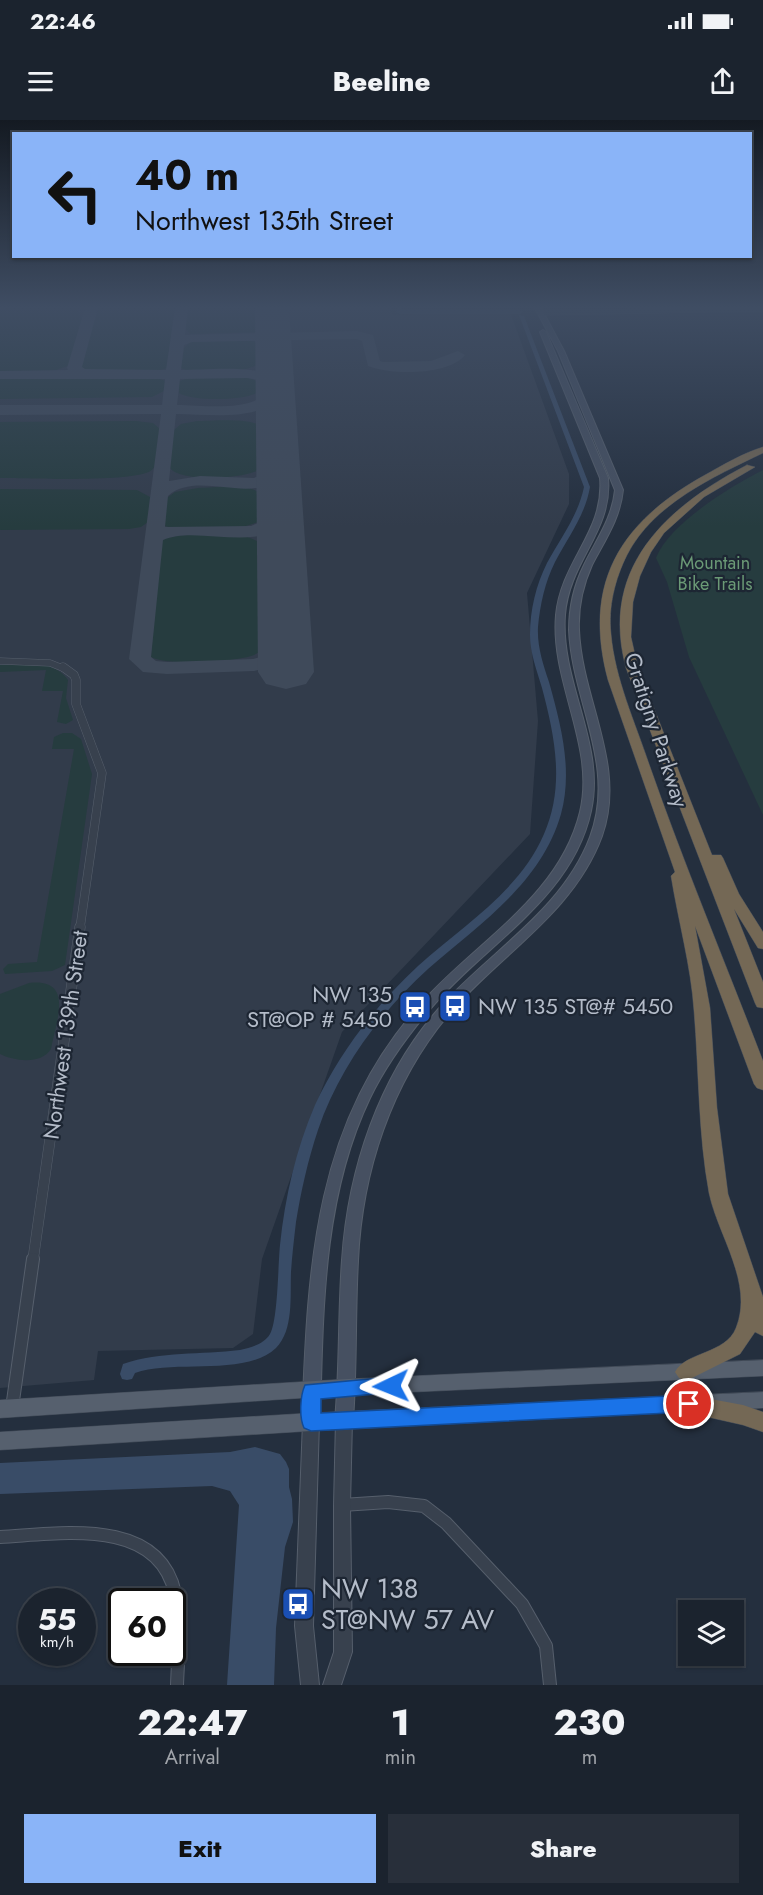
<!DOCTYPE html>
<style>
:root{--surface:#1b232e;--page:#282f3a;--text:#f1f3f6;--muted:#a0a4aa;--line:#39404a;--accent:#8ab4f8}
body{margin:0;font-family:Jost,sans-serif;background:var(--page);color:var(--text);height:100vh;display:flex;flex-direction:column;font-size:22px;white-space:nowrap}
*{box-sizing:border-box;margin:0}
p{font-size:20px;color:var(--muted)}
.icon{flex:none;width:33px;height:33px;fill:none;stroke:currentColor;stroke-width:2;stroke-linecap:round;stroke-linejoin:round}
.map{position:relative;height:1565px;overflow:hidden}
.sheet{display:flex;flex-direction:column;background:var(--surface);flex:1}
.sheet>*{flex:none}
.banner{position:absolute;left:12px;top:12px;width:740px;height:126px;border-radius:0px;box-shadow:0 2px 4px #0004,0 0 0 2px var(--line);background:#8ab4f8;color:#111;overflow:hidden}
.controls{position:absolute;left:678px;top:1480px;display:grid;gap:12px}
.controls a{display:grid;place-items:center;width:66px;height:66px;border-radius:0px;background:var(--surface);box-shadow:0 2px 4px #0004,0 0 0 2px var(--line);font-size:30px}
.speed{position:absolute;left:18px;top:1468px;display:flex;gap:12px;font-size:30px;font-weight:700;text-align:center}
.speed>*{display:grid;place-content:center;width:78px;height:78px;border-radius:50%;background:var(--surface);box-shadow:0 2px 4px #0004,0 0 0 2px var(--line);line-height:1}
.speed small{font-size:15px;font-weight:400}
.speed .limit{border:3px solid #111;border-radius:9px;background:#fff;color:#111}
.pin{position:absolute;display:grid;place-items:center;width:51px;height:51px;color:#fff;margin:-26px;border:3px solid #fff;border-radius:50%;box-shadow:0 2px 6px #0007}
.me{position:absolute;width:66px;margin:-33px;rotate:268deg;stroke-linejoin:round;filter:drop-shadow(0 0 4px #0008)}
.turn{display:flex;align-items:center;gap:21px;height:126px;padding:0 24px;font-size:27px}
.turn .icon{width:78px;height:78px;stroke-width:2.5}
.turn b{display:block;font-size:42px;line-height:51px}
.eta{display:flex;justify-content:space-evenly;align-items:center;height:102px;text-align:center}
.eta b{font-size:36px;font-weight:800;line-height:42px}
.primary-button{display:flex;gap:12px;margin-top:auto;padding:12px 24px}
.primary-button a{flex:1;height:69px;border-radius:0px;background:var(--accent);color:#111;font-size:24px;font-weight:800;line-height:69px;text-align:center}
.primary-button a+a{background:var(--page);color:var(--text)}
.status{display:flex;justify-content:space-between;align-items:center;height:42px;padding:0 30px;background:var(--surface);direction:ltr}
.status svg{height:16px;fill:currentColor}
header{display:flex;justify-content:space-between;align-items:center;height:78px;padding:0 24px;background:var(--surface);font-size:27px;font-weight:800}
.map>svg:first-child{display:block}
.airport{fill:#323c4b}
.green{fill:#263c3f}
.water{fill:#394c67}
.lines{fill:none;stroke-linecap:round;stroke-linejoin:round}
.canal{fill:#394c67;fill-rule:evenodd}
.taxiway{fill:#3f4a5a;fill-rule:evenodd}
.runway{fill:#3f4a5a;fill-rule:evenodd}
.minor-far4-casing{stroke:#565f6c;stroke-width:5}
.minor-far3-casing{stroke:#565f6c;stroke-width:7}
.minor-far2-casing{stroke:#565f6c;stroke-width:9}
.minor-far1-casing{stroke:#565f6c;stroke-width:11}
.minor-casing{stroke:#565f6c;stroke-width:14}
.tertiary-casing{stroke:#565f6c;stroke-width:2}
.secondary-casing{stroke:#565f6c;stroke-width:2}
.primary-casing{stroke:#414a57;stroke-width:1}
.motorway-casing{stroke:#434c59;stroke-width:1}
.minor-far4{stroke:#38414e;stroke-width:4.5}
.minor-far3{stroke:#38414e;stroke-width:6}
.minor-far2{stroke:#38414e;stroke-width:8}
.minor-far1{stroke:#38414e;stroke-width:10}
.minor{stroke:#38414e;stroke-width:12}
.tertiary{fill:#38414e;fill-rule:evenodd}
.secondary{fill:#465061;fill-rule:evenodd}
.primary{fill:#56606e;fill-rule:evenodd}
.motorway{fill:#746855;fill-rule:evenodd}
.route{fill:#1a73e8;stroke:#114b97;stroke-width:1.5}
.labels{text-anchor:middle;dominant-baseline:central;stroke-width:4.5;stroke-linejoin:round;paint-order:stroke}
.far-park-label{font-size:18px;fill:#6b9a76;stroke:#1d2633}
.street-label{font-size:22px;fill:#b4bcc9;stroke:#1d2633}
.poi-label{font-size:22px;fill:#b4bcc9;stroke:#1d2633;text-anchor:end}
.near-poi-label{font-size:27px;fill:#b4bcc9;stroke:#1d2633;text-anchor:start}
</style>
<div class="status"><b>22:46</b><svg viewBox="0 0 49 12"><path d="M0 12V9h3v3zM5 12V6h3v6zM10 12V3h3v9zM15 12V0h3v12zM26 1h20v11H26zM47 4h2v5h-2z"/></svg></div>
<header><svg class="icon" aria-label="menu" viewBox="0 0 24 24"><path d="M4 6h16M4 12h16M4 18h16"/></svg>Beeline<svg class="icon" aria-label="share" viewBox="0 0 24 24"><path d="M12 15V3M7 8l5-5 5 5M5 13v7h14v-7"/></svg></header>
<div class="map">
<svg width="763" height="1565" viewBox="0 0 763 1565">
<rect width="100%" height="100%" fill="#242f3e"/>
<path class="airport" d="M 0,188 L 391,188 L 393,195 L 510,192 L 569,354 L 569,384 L 527,473 L 538,601 L 530,714 L 342,912 L 262,1139 L 253,1214 L 233,1228 L 98,1231 L 94,1260 L 0,1268 Z"/>
<g class="green">
<path d="M 10,188 L 76,188 L 82,200 L 68,246 L 53,251 L 0,251 L 0,191 Z"/>
<path d="M 96,188 L 176,188 L 167,248 C 153,254 94,254 80,248 Z"/>
<path d="M 187,188 L 260,188 L 261,212 L 190,214 L 186,209 Z"/>
<path d="M 241,220 L 261,222 L 261,242 C 250,254 196,254 181,248 L 184,228 L 190,222 Z"/>
<path d="M 153,257 L 166,261 L 164,271 L 152,277 L 0,279 L 0,258 Z"/>
<path d="M 194,257 L 246,257 L 262,263 L 262,270 C 250,281 194,282 179,273 L 179,261 Z"/>
<path d="M 136,301 L 153,303 L 160,309 C 159,319 160,343 152,350 C 137,363 25,358 0,358 L 0,302 Z"/>
<path d="M 197,301 C 210,301 253,297 261,307 C 267,313 264,340 262,348 C 248,359 181,363 170,348 L 173,311 L 181,304 Z"/>
<path d="M 763,350 L 763,695 L 689,537 L 667,462 L 656,438 C 669,404 731,366 763,350 Z"/>
<path d="M 198,368 C 216,368 253,361 265,378 L 265,397 C 252,412 180,414 163,405 L 167,378 L 175,372 Z"/>
<path d="M 0,369 L 137,370 L 150,377 L 148,402 L 141,407 L 129,409 L 0,410 Z"/>
<path d="M 180,415 L 243,415 L 264,424 L 267,523 C 264,529 260,532 254,535 C 237,542 166,546 151,537 L 161,422 L 166,418 Z"/>
<path d="M 0,545 C 22,544 54,539 68,560 L 66,578 L 73,600 L 66,604 L 57,602 L 63,571 L 42,571 L 46,550 L 0,552 Z"/>
<path d="M 63,613 L 72,613 L 81,619 L 92,654 L 65,845 L 52,851 L 5,854 L 3,849 L 8,844 L 37,842 L 74,629 L 52,629 L 54,617 Z"/>
<path d="M 29,863 C 75,858 56,901 51,929 C 41,945 14,941 0,934 L 0,874 Z"/>
</g>
<path class="water" d="M 255,1327 L 280,1334 L 286,1342 L 289,1349 L 289,1367 L 292,1379 L 293,1402 L 285,1427 L 276,1508 L 274,1565 L 227,1565 L 239,1385 L 230,1371 L 212,1366 L 0,1374 L 0,1343 L 230,1332 Z"/>
<g class="lines">
<g class="canal">
<path d="M 397,188 L 401,188 L 402,190 L 520,190 L 523,192 L 520,194 L 400,194 L 397,192 Z"/>
<path d="M 519,195 L 524,196 L 590,367 C 585,396 568,417 555,442 C 545,462 540,485 538,507 C 537,526 543,544 549,562 C 561,605 573,650 561,694 C 541,764 479,804 428,849 C 380,893 339,948 318,1010 C 308,1040 301,1071 296,1102 C 294,1119 292,1136 291,1152 C 290,1176 294,1210 276,1228 C 245,1257 175,1239 135,1253 L 132,1259 L 127,1260 L 122,1259 L 120,1254 L 123,1244 C 161,1231 201,1235 240,1230 C 252,1227 264,1224 270,1214 C 278,1200 278,1144 280,1125 C 285,1077 296,1029 315,985 C 339,933 376,885 418,846 C 463,805 519,772 544,714 C 565,666 555,617 542,568 C 537,551 530,533 530,515 C 530,490 536,465 547,443 C 561,417 578,396 584,367 Z"/>
</g>
<path class="taxiway" d="M 85,188 L 98,188 L 82,247 L 85,249 L 166,250 L 175,188 L 188,188 L 185,215 L 357,211 L 373,215 L 380,241 L 383,242 L 431,241 L 458,231 L 465,235 C 448,256 391,255 368,246 L 362,221 L 357,219 L 192,222 L 184,225 L 181,250 C 205,250 267,243 281,262 L 274,266 L 264,261 L 247,258 L 180,259 L 177,285 C 205,285 251,293 270,270 L 280,270 L 283,273 C 261,303 210,294 176,294 L 169,361 L 200,356 L 254,358 L 278,346 L 286,351 C 258,390 199,348 168,376 L 165,407 L 251,406 L 280,393 L 289,398 C 262,436 198,404 163,420 L 151,537 L 156,541 L 167,542 L 253,539 L 286,530 L 294,531 L 297,536 L 294,541 L 254,551 L 167,554 L 143,552 L 129,539 L 161,294 L 0,295 L 0,285 L 162,285 L 165,259 L 0,259 L 0,251 L 68,250 L 67,248 Z"/>
<path class="runway" d="M 255,188 L 289,188 L 314,552 L 306,564 L 286,569 L 266,564 L 258,552 Z"/>
<defs>
<path id="minor-far4" d="M 540,193 L 763,189"/>
<path id="minor-far3" d="M 0,541 L 50,543 L 65,549"/>
<path id="minor-far2" d="M 63,547 L 74,555 L 76,560 L 76,584 L 102,653 L 80,808"/>
<path id="minor-far1" d="M 33,1140 L 80,807"/>
<g id="minor">
<path d="M 12,1288 L 33,1139"/>
<path d="M 342,1385 L 388,1382 L 424,1386 L 446,1403 L 522,1484 L 546,1526 L 550,1565"/>
<path d="M 0,1417 C 59,1414 158,1396 175,1473 C 182,1503 178,1535 177,1565"/>
</g>
<g id="tertiary">
<path d="M 344,1293 L 349,1295 L 352,1300 L 350,1385 L 352,1532 L 341,1565 L 323,1565 L 334,1532 L 334,1385 L 336,1300 L 339,1295 Z"/>
<path d="M 311,1295 L 316,1297 L 319,1302 L 313,1506 L 319,1565 L 301,1565 L 295,1506 L 303,1302 L 306,1297 Z"/>
</g>
<g id="secondary">
<path d="M 535,188 L 541,188 L 564,231 L 623,370 C 620,399 605,420 592,445 C 583,465 578,488 579,510 C 582,581 627,645 602,716 C 574,793 499,835 449,894 C 391,963 362,1052 358,1141 C 355,1194 357,1247 353,1300 L 350,1305 L 344,1308 L 338,1305 L 335,1300 C 340,1247 338,1194 342,1140 C 348,1049 379,955 441,886 C 491,831 563,789 590,717 C 617,646 572,581 569,510 C 569,488 574,465 584,445 C 596,420 612,399 615,370 L 558,231 Z"/>
<path d="M 543,210 L 546,212 L 608,358 C 613,411 569,441 565,495 C 560,562 606,625 591,691 C 572,779 485,824 432,887 C 408,915 386,945 370,978 C 322,1078 323,1194 320,1302 L 317,1307 L 311,1310 L 305,1307 L 302,1302 C 308,1146 313,1001 425,879 C 479,820 560,775 580,692 C 596,626 550,562 556,495 C 561,441 605,411 600,358 L 540,212 Z"/>
</g>
<g id="primary">
<path d="M 763,1240 L 763,1256 L 348,1275 L 0,1298 L 0,1280 L 348,1259 Z"/>
<path d="M 763,1272 L 763,1288 L 311,1311 L 0,1330 L 0,1312 L 311,1293 Z"/>
</g>
<g id="motorway">
<path d="M 763,327 L 763,333 C 713,357 653,384 627,435 C 615,459 608,487 611,514 C 615,559 635,602 649,644 C 684,744 725,842 763,941 L 763,970 L 757,968 L 754,964 L 695,806 L 710,888 L 717,988 L 728,1074 L 763,1177 L 763,1216 L 755,1212 L 740,1234 L 686,1261 L 679,1258 L 675,1252 C 685,1232 726,1234 736,1208 C 754,1163 718,1116 709,1073 C 698,1013 699,951 694,891 C 691,846 678,800 671,756 L 675,752 L 608,560 C 582,463 620,402 705,355 C 723,345 743,333 763,327 Z"/>
<path d="M 747,345 L 755,347 L 704,377 L 664,413 L 651,432 L 640,456 L 633,482 L 631,517 L 638,548 L 712,735 L 721,735 L 723,738 L 739,774 L 763,812 L 763,829 L 758,828 L 734,789 L 763,862 L 763,888 L 757,887 L 755,883 L 626,548 C 599,448 666,387 747,345 Z"/>
<path d="M 689,1275 L 743,1285 L 763,1292 L 763,1312 L 743,1305 L 681,1291 L 678,1284 L 681,1277 Z"/>
</g>
</defs>
<use href="#minor-far4" class="minor-far4-casing"/>
<use href="#minor-far3" class="minor-far3-casing"/>
<use href="#minor-far2" class="minor-far2-casing"/>
<use href="#minor-far1" class="minor-far1-casing"/>
<use href="#minor" class="minor-casing"/>
<use href="#tertiary" class="tertiary-casing"/>
<use href="#secondary" class="secondary-casing"/>
<use href="#primary" class="primary-casing"/>
<use href="#motorway" class="motorway-casing"/>
<use href="#minor-far4" class="minor-far4"/>
<use href="#minor-far3" class="minor-far3"/>
<use href="#minor-far2" class="minor-far2"/>
<use href="#minor-far1" class="minor-far1"/>
<use href="#minor" class="minor"/>
<use href="#tertiary" class="tertiary"/>
<use href="#secondary" class="secondary"/>
<use href="#primary" class="primary"/>
<use href="#motorway" class="motorway"/>
</g>
<linearGradient id="sky" x2="0" y2="1"><stop stop-color="#141a22"/><stop offset="0.46" stop-color="#3f4d63"/><stop offset="1" stop-color="#3f4d63" stop-opacity="0"/></linearGradient>
<rect width="763" height="407" fill="url(#sky)"/>
<path class="route" d="M 391,1257 L 398,1260 L 401,1266 L 398,1272 L 321,1279 L 321,1293 L 689,1275 L 696,1277 L 698,1284 L 696,1290 L 689,1292 L 311,1311 L 304,1308 C 299,1297 300,1276 305,1265 Z"/>
<defs>
<symbol id="bus-square" viewBox="-11 -11 22 22"><rect x="-9" y="-9" width="18" height="18" rx="4" fill="#1a4fb4" stroke="#1d2633"/><path d="M-5-6H5V4H4V6H2V4H-2V6H-4V4H-5ZM-3.5-4V0h7V-4ZM-3.5 1.2v1.5H-2V1.2ZM2 1.2v1.5H3.5V1.2Z" fill="#fff"/></symbol>
</defs>
<g fill-rule="evenodd">
<use href="#bus-square" x="436" y="867" width="38" height="38"/>
<use href="#bus-square" x="396" y="868" width="38" height="38"/>
<use href="#bus-square" x="279" y="1465" width="38" height="38"/>
</g>
<g class="labels">
<g class="far-park-label">
<text x="715" y="443">Mountain<tspan x="715" dy="21">Bike Trails</tspan></text>
</g>
<g class="street-label">
<text transform="translate(657 610) rotate(72)">Gratigny Parkway</text>
<text transform="translate(65 915) rotate(-82)">Northwest 139th Street</text>
</g>
<g class="poi-label">
<text x="392" y="874">NW 135<tspan x="392" dy="25">ST@OP # 5450</tspan></text>
<text x="478" y="886" text-anchor="start">NW 135 ST@# 5450</text>
</g>
<g class="near-poi-label">
<text x="321" y="1468">NW 138<tspan x="321" dy="31">ST@NW 57 AV</tspan></text>
</g>
</g>
</svg>
<div class="controls">
<a><svg class="icon" aria-label="layers" viewBox="0 0 24 24"><path d="M12 4l9 5-9 5-9-5zM3 14l9 5 9-5"/></svg></a>
</div>
<div class="speed"><div>55<small>km/h</small></div><div class="limit">60</div></div>
<div class="pin" style="left:689px;top:1284px;background:#d93025"><svg class="icon" aria-label="arrive" viewBox="0 0 24 24"><path d="M6 21V4h12l-3 4 3 4H6"/></svg></div>
<svg class="me" style="left:391px;top:1266px" viewBox="-20 -20 40 40"><path d="M0-17L14 15 0 8-14 15z" fill="#1a73e8" stroke="#fff" stroke-width="4"/></svg>
<div class="banner">
<div class="turn"><svg class="icon" aria-label="left" viewBox="0 0 24 24"><path d="M17 20v-9H6M10 6l-5 5 5 5"/></svg><div><b>40 m</b>Northwest 135th Street</div></div>
</div>
</div>
<section class="sheet">
<div class="eta">
<div><b>22:47</b><p>Arrival</p></div>
<div><b>1</b><p>min</p></div>
<div><b>230</b><p>m</p></div>
</div>
<div class="primary-button"><a>Exit</a><a>Share</a></div>
</section>
